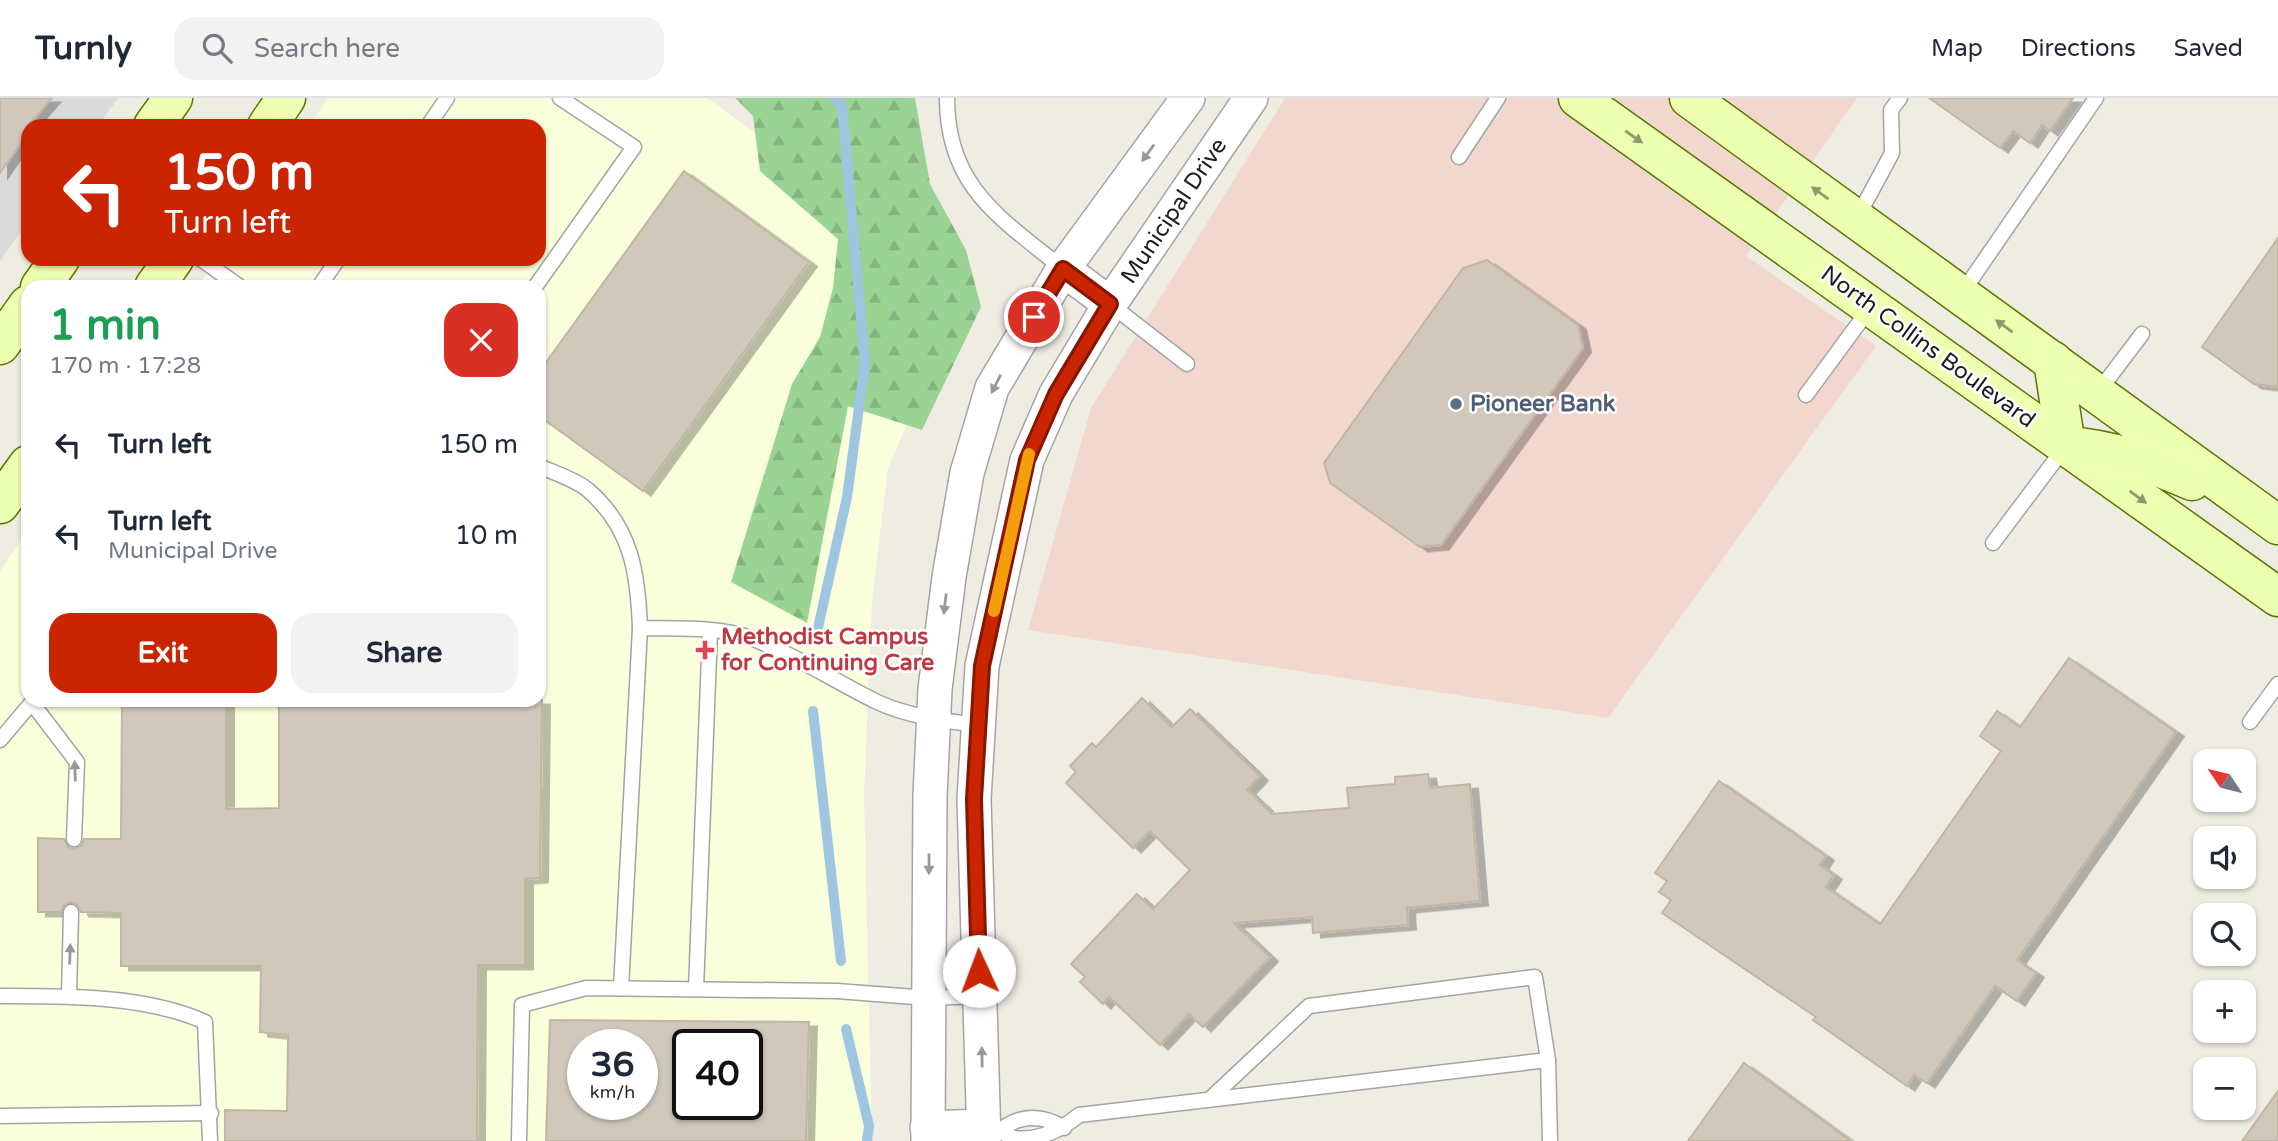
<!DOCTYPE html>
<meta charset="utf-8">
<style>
:root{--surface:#fff;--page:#f2f2f3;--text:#1f2937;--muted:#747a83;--line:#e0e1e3;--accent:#ca2400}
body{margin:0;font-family:"Varela Round",sans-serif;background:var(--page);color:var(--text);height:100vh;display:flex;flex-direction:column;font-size:26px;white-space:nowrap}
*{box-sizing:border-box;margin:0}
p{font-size:23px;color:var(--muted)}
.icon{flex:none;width:38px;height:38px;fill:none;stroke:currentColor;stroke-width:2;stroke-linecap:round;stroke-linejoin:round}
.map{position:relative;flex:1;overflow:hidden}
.panel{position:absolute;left:21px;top:182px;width:525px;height:427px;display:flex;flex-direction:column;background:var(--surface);border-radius:21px;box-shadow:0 2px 5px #0004}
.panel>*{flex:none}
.guide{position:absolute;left:21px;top:21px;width:525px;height:147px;border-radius:21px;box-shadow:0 2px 5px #0004;background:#ca2400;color:#fff;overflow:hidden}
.needle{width:46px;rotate:305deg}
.controls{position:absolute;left:2193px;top:651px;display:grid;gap:14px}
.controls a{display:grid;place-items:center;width:63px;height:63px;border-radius:14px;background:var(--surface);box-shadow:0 2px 5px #0004;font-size:35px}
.speed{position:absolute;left:567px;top:931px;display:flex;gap:14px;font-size:35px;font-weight:700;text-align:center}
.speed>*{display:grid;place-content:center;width:91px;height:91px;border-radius:50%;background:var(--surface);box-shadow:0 2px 5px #0004;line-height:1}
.speed small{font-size:18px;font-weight:400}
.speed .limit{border:4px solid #111;border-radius:10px;background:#fff;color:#111}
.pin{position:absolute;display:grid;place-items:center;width:60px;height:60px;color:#fff;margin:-30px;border:4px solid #fff;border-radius:50%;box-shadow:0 2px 7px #0007}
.me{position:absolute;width:77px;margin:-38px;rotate:358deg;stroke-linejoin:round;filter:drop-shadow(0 0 5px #0008)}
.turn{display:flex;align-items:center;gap:24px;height:147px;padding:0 28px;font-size:32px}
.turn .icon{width:91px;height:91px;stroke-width:2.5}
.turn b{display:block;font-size:49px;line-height:60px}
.round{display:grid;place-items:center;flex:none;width:74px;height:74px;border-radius:21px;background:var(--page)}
.overview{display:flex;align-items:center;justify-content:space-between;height:119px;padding:0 28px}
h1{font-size:42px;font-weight:700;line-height:52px;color:#1e9e55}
.action{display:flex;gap:14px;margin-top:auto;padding:14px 28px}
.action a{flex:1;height:80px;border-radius:21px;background:var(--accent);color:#fff;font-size:28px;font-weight:700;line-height:80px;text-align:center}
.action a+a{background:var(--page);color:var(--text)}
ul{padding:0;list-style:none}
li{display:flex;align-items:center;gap:21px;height:91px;padding:0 28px}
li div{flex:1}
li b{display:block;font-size:26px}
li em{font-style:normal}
header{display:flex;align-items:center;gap:42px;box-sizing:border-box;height:98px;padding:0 35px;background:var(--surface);border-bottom:2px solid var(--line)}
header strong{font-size:33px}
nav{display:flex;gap:38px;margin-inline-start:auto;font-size:24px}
.search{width:490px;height:63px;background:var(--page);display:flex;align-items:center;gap:18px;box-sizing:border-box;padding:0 24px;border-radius:21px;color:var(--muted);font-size:26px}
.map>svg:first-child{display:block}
.residential{fill:#dbdada}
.commercial{fill:#f2d7cf}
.education{fill:#f9ffdb;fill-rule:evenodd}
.forest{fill:url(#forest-firs)}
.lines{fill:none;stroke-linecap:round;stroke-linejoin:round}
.stream{stroke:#9ec6e1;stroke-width:10}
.building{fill:#d0c8bb;stroke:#c2b6a3;stroke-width:2;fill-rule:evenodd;filter:url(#shadow)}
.service-casing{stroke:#a4a4a4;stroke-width:17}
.tertiary-casing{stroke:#a4a4a4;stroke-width:36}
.secondary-casing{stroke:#567800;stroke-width:41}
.service{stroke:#fff;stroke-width:14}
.tertiary{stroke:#fff;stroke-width:33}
.secondary{stroke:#edffb0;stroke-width:38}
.oneway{fill:#8f996e}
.oneway2{fill:#999}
.route-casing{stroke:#831700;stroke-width:18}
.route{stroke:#ca2400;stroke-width:12}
.slow{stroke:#f59e0b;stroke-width:12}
.service-dot{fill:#5c6f8a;stroke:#fff;stroke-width:2.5}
.health-dot{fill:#e0444e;stroke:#fff;stroke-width:2.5}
.labels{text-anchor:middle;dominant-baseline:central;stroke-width:5;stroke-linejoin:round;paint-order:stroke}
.street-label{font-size:23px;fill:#1d1d1d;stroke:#fff}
.service-label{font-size:23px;font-weight:bold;fill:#4e5e75;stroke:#fff;text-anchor:start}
.health-label{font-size:23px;font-weight:bold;fill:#be3a42;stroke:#fff;text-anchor:start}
</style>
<header>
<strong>Turnly</strong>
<div class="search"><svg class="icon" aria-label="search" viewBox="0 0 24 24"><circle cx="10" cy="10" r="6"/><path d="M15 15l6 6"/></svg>Search here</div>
<nav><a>Map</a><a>Directions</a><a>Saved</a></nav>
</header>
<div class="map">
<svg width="2278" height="1043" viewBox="0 0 2278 1043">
<defs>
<pattern id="forest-firs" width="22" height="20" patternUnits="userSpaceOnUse" patternTransform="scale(1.75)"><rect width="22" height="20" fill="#9ad393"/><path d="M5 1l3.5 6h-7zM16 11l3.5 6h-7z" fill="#84b57e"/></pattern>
<filter id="shadow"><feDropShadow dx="8" dy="4.5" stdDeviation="0" flood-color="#0004"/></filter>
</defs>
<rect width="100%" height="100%" fill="#efede2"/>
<path class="residential" d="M 0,0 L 118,0 L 98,28 L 28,28 L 28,124 L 0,163 Z"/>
<path class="commercial" d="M 1285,0 L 1857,0 L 1746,158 L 1876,248 L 1608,620 L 1028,532 L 1091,310 Z"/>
<path class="education" d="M 328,0 L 707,0 L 977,195 L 942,245 L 888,370 L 872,502 L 864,697 L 872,1043 L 0,1043 L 0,473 L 28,432 L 28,602 L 539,602 L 539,189 L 197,189 L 217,161 L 539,161 L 539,28 L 309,28 ZM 583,947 L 642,947 L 642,1006 L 583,1006 ZM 688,947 L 747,947 L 747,1006 L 688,1006 Z"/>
<path class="forest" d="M 735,0 L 915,0 L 930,86 L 966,152 L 981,209 L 922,332 L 848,308 L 807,525 L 731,484 L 792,286 L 820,239 L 833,190 L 838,141 L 760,73 L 753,18 Z"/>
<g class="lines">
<g class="stream">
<path d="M 818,530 L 847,399 L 865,265 L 842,8 L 834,0"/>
<path d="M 813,613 L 841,863"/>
<path d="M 846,931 L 869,1028 L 867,1043"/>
</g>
</g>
<g class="building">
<path d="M 0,0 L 52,0 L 28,28 L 28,35 L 0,75 Z"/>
<path d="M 1929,0 L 2073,0 L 2050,33 L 2042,27 L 2030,45 L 2013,33 L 2000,50 Z"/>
<path d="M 684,73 L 809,164 L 643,393 L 539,318 L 539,274 Z"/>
<path d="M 2278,140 L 2278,289 L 2254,286 L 2202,249 Z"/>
<path d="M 1487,162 L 1578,227 L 1583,250 L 1441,447 L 1420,449 L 1330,385 L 1324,365 L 1463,170 Z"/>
<path d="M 2069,560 L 2176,634 L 2017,862 L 2036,875 L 2017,903 L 1995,888 L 1927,985 L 1914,977 L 1907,988 L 1813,922 L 1816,919 L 1662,815 L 1671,802 L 1659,794 L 1667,783 L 1655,775 L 1719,683 L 1826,758 L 1820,767 L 1834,777 L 1826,789 L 1880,826 L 2001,653 L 1980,638 L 1997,613 L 2020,629 Z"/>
<path d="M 1142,600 L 1172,629 L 1190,611 L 1260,678 L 1247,692 L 1272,716 L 1349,710 L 1347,690 L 1395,686 L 1395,679 L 1428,676 L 1430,690 L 1470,686 L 1480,803 L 1407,810 L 1408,827 L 1313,835 L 1312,819 L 1234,825 L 1270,859 L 1203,929 L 1189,916 L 1160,947 L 1109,899 L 1103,906 L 1080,884 L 1085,879 L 1071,866 L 1137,796 L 1153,811 L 1190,772 L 1150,733 L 1133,750 L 1066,685 L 1076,674 L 1070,668 L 1092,645 L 1096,649 Z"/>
<path d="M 122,602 L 226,602 L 226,711 L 279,710 L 279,602 L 542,602 L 540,780 L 525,781 L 525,867 L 478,867 L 477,1043 L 225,1043 L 225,1012 L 287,1013 L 288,937 L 260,934 L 261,868 L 121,868 L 121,815 L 81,814 L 77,806 L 71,804 L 63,808 L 61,814 L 38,814 L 38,740 L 64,741 L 68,749 L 74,751 L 82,747 L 84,741 L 121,741 Z"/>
<path d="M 550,922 L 809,924 L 806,1043 L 546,1043 ZM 583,947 L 642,947 L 642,1006 L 583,1006 ZM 688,947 L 747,947 L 747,1006 L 688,1006 Z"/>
<path d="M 1744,965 L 1851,1043 L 1688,1043 Z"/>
<path d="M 2278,993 L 2278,1043 L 2242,1043 Z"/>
</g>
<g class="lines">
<defs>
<g id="service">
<path d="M 947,0 C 947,90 1001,120 1063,171"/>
<path d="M 428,28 L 447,0"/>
<path d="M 1459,59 L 1498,0"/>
<path d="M 1857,120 L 1892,55 L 1891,12 L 1900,0"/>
<path d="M 201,161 L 240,189"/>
<path d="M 319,189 L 338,161"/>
<path d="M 535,189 L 634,49 L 560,0"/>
<path d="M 1962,195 L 2096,0"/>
<path d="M 1110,206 L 1187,266"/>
<path d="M 2098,294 L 2142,236"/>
<path d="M 1806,297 L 1870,210"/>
<path d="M 539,368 C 554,375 575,381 588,392 C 632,430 638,476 640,530 L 621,890"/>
<path d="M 1993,445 L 2065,349"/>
<path d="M 640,530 C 675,531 717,528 751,540 C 795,557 833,582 875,603 C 906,618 944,623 978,627"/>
<path d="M 32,605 L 77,664 L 74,741"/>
<path d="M 2250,624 L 2278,586"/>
<path d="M 0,642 L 34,602"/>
<path d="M 696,891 L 710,533"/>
<path d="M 0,898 C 64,898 146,897 205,924 L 210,1043"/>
<path d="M 69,898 L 71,814"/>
<path d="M 1210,1001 L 1309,908 L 1535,879 L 1548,962"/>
<path d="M 0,1018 L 211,1015"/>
<path d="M 983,1028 C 996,1030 1003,1036 1014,1040 C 1040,1043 1061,1032 1079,1017 L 1548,962 L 1550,1043"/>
<path d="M 1002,1031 C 1021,1016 1044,1017 1064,1030"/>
<path d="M 519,1043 L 522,907 L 586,890 L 837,893 L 928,900 L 980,898"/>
</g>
<g id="tertiary">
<path d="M 1063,171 L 1110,206"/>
<path d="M 927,1030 L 983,1028"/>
<path d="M 928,1043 L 930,698 L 935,591 L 949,479 L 967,375 L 992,290 L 1063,171 L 1188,0"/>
<path d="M 984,1043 L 974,701 L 982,568 L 1027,362 L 1056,296 L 1110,206 L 1251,0"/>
</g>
<g id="secondary">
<path d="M 1578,0 L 2278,499"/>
<path d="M 1689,0 L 2278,427"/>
<path d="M 153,28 L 173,0"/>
<path d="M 267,28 L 286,0"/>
<path d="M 40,189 L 60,161"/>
<path d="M 154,189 L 174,161"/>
<path d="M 0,247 L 28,207"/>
<path d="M 2053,263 L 2066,348 C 2112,351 2150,365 2192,383"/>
<path d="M 0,406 L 28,367"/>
</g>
</defs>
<use href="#service" class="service-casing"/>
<use href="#tertiary" class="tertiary-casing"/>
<use href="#secondary" class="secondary-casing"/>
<use href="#service" class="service"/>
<use href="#tertiary" class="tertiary"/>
<use href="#secondary" class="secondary"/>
</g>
<defs><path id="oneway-solid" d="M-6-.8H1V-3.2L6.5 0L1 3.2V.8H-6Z" transform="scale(1.75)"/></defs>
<g class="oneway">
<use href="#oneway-solid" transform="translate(1634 39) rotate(35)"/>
<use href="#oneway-solid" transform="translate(1820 95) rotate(-144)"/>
<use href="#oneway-solid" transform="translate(2004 228) rotate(-144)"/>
<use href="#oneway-solid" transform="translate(2138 399) rotate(36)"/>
</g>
<g class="oneway2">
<use href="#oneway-solid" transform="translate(1148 55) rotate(126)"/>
<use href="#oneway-solid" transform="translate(996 286) rotate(117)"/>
<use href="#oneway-solid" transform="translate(945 506) rotate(97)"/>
<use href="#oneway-solid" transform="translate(75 673) rotate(-92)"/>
<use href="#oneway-solid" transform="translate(929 766) rotate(90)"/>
<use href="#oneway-solid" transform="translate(70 856) rotate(-88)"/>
<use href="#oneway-solid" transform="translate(982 959) rotate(-91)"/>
</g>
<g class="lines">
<defs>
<path id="route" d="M 979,873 L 974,701 L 982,568 L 1027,362 L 1056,296 L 1110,206 L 1063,171 L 1034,219"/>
</defs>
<use href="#route" class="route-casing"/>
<use href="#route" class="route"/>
<path class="slow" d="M 994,513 L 1029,356"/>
</g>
<circle class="service-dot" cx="1456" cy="306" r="7"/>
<path class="health-dot" d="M701.5 541.5h7v7h7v7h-7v7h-7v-7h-7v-7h7z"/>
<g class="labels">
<g class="street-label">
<text transform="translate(1174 113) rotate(-56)">Municipal Drive</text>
<text transform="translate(1928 249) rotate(36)">North Collins Boulevard</text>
</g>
<g class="service-label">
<text x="1470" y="306">Pioneer Bank</text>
</g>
<g class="health-label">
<text x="721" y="539">Methodist Campus<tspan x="721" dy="26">for Continuing Care</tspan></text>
</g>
</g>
</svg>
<div class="controls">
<a><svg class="needle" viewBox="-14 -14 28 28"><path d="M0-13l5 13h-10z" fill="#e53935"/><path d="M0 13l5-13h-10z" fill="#747a83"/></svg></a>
<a><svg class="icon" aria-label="sound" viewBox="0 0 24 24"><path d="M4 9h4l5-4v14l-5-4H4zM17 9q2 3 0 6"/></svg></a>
<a><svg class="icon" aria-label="search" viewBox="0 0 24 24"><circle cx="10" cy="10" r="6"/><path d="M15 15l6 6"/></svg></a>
<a>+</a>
<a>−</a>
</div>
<div class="speed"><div>36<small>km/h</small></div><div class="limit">40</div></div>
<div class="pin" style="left:1034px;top:219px;background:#d93025"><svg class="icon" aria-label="arrive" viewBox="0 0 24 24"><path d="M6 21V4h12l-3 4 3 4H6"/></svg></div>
<svg class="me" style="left:979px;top:873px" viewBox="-20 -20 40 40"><circle r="19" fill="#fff"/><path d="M0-13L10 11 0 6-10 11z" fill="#ca2400"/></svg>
<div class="guide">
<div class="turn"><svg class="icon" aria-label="left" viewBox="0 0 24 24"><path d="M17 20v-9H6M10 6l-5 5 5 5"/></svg><div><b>150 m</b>Turn left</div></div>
</div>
<section class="panel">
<div class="overview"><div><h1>1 min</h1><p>170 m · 17:28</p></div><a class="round" style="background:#d93025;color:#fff"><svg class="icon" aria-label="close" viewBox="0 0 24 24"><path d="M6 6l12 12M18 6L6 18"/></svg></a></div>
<ul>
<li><svg class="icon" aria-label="left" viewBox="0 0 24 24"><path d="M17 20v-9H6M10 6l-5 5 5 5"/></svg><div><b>Turn left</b></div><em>150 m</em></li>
<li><svg class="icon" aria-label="left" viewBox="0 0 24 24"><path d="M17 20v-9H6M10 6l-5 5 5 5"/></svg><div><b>Turn left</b><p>Municipal Drive</p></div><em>10 m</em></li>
</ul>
<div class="action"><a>Exit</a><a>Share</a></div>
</section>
</div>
